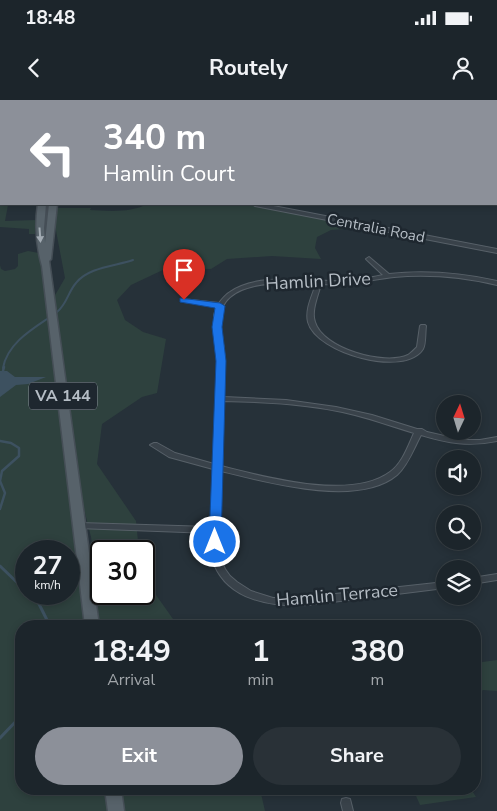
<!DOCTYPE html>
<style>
:root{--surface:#1c252b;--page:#293137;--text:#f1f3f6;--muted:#a0a5a9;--line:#3a4247;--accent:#8c9099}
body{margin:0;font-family:"Nunito Sans",sans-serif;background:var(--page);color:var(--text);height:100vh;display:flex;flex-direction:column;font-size:19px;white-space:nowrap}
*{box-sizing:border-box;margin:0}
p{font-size:16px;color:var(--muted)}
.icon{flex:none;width:28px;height:28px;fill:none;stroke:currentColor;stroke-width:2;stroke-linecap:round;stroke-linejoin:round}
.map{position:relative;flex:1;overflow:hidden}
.panel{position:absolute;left:15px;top:520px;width:466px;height:175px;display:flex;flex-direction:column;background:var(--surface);border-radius:20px;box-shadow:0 2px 8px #0003,0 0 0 1px var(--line)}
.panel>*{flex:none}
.guide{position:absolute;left:0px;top:0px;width:498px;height:105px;box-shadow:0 2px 8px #0003,0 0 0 1px var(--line);background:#8c9099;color:#fff;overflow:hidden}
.needle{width:32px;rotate:4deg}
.controls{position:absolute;left:436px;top:295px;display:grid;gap:10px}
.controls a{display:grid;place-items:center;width:45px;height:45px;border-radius:50%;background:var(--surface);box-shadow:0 2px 8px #0003,0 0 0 1px var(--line);font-size:25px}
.speed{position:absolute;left:15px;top:440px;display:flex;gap:10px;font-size:25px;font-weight:700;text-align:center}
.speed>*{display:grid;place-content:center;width:65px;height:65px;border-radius:50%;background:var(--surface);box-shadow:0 2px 8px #0003,0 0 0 1px var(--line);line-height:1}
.speed small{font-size:12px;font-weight:400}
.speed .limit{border:2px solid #111;border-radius:8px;background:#fff;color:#111}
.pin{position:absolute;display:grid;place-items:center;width:42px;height:42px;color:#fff;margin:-51px -21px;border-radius:50% 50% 50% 0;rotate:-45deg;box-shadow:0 0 5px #0007}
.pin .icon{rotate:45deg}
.me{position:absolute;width:55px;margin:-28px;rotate:0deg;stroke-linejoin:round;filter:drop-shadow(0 0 4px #0008)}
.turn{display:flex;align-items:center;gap:18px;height:105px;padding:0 20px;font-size:22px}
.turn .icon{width:65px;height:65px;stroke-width:2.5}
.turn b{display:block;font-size:35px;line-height:42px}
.eta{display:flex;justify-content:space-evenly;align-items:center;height:85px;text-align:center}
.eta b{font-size:30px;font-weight:700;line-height:35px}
.button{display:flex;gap:10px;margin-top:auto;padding:10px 20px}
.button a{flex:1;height:58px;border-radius:30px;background:var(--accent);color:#fff;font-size:20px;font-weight:700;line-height:58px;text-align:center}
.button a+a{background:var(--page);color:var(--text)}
.status{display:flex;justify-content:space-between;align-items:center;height:35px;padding:0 25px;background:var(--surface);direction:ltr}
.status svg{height:14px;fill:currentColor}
header{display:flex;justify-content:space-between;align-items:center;height:65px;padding:0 20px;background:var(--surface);font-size:22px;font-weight:700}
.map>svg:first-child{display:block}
.green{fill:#2e413e;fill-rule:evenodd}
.water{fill:#3d5160}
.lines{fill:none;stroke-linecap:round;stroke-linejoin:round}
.stream-far2{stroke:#3d5160;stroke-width:2}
.stream-far1{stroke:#3d5160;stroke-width:2.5}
.stream{stroke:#3d5160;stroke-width:3}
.minor-casing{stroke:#576068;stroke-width:2}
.tertiary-casing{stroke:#576068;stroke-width:2}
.secondary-casing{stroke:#576068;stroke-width:2}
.primary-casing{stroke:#454e56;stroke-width:3}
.minor{fill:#39424a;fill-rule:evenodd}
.tertiary{fill:#39424a;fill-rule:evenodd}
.secondary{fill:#48525c;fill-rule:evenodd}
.primary{fill:#57626a;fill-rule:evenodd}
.rail-casing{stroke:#606a73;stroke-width:2.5}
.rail{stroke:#1e272f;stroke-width:1;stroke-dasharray:4.5;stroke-linecap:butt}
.oneway{fill:#a2abb3}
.route{fill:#1a73e8;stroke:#114b97}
.labels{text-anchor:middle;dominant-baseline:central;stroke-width:5;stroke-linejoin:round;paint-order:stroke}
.far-street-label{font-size:15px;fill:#b5bdc5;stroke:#1e272f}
.shield{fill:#1e272f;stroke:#889098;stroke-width:1}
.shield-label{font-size:16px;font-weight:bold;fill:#b5bdc5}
.street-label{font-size:18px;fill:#b5bdc5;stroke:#1e272f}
</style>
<div class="status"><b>18:48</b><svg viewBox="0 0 49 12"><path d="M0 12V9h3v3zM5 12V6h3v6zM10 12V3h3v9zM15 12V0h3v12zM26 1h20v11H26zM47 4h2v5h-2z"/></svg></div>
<header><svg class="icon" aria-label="back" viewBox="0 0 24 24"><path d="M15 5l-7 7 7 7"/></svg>Routely<svg class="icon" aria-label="person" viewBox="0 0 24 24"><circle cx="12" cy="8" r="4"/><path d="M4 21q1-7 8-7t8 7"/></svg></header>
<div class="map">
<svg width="497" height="711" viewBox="0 0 497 711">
<rect width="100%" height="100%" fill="#263139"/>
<g class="green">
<path d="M 0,102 L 1,104 L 25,104 L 8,105 L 5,121 L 36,120 L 35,134 L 29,134 L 29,129 L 0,127 Z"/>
<path d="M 147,104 L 248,104 L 369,127 L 331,130 L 317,137 L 315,148 L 321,159 L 272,156 L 227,159 L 211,169 L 167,168 L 131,185 L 117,200 L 125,220 L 143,232 L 166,239 L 157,293 L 142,297 L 102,324 L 97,364 L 136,421 L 139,451 L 101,451 L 101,494 L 144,494 L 144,478 L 178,526 L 98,526 L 94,495 L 95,464 L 91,437 L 83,405 L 59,248 L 54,197 L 65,178 L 54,120 L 56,108 L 91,108 L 90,110 C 108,111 131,113 147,104 Z"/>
<path d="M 28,151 L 39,153 L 42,166 L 63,329 L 73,433 L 86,526 L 21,526 L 21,689 L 107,689 L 110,711 L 0,711 L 0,165 L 1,169 L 5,171 L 15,169 L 18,166 L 18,154 ZM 26,451 L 69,451 L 69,494 L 26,494 Z"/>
<path d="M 497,560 L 497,591 L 483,590 L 475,596 L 475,563 Z"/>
<path d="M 120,689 L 260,689 L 265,711 L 122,711 Z"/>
<path d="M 413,689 L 471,689 L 476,697 L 420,705 Z"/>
</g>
<path class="water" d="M 0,271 L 7,271 L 15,277 L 46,277 L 28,284 L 16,285 L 0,297 Z"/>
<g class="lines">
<g class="stream-far2">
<path d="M 57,212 C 67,204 68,192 76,183 C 88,167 116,166 133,160"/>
<path d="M 3,268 C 7,245 29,231 47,219"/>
</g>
<g class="stream-far1">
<path d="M 3,271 L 4,267"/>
<path d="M 0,341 L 11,343 L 19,348 L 19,356 L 2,371 L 0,381 L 5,393 L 0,409"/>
</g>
<g class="stream">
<path d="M 0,466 L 26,491"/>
<path d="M 29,494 L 38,502 L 50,526"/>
<path d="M 0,638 L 21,616"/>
</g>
<defs>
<g id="minor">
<path d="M 369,157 L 389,174 C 425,170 461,173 497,181 L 497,185 C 463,177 429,174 394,177 C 369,180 347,186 321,184 C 318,196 311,211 315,222 C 323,249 385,266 408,255 C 411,253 414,250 417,247 L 420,226 L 421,225 L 425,225 L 426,226 C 425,232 426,244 423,249 C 405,278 316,253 308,222 C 305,210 312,196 316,184 C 288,183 224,177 220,217 C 219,228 223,240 224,251 C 225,266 224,282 224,297 L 286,300 L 336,307 L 372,315 L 417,329 L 422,329 L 427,332 L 462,340 L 480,340 L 497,337 L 497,341 C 468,347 448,343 421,335 C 414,348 408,365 397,375 C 358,408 266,382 221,371 L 219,438 L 221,460 L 225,469 L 230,476 L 237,482 L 251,491 L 273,498 L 299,498 L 445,482 L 445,488 L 308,505 C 273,507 229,501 214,464 C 210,454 211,443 211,433 L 77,428 L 76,426 L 77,424 L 80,423 L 211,427 L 213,369 L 169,357 L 150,345 L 154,343 L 157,343 L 175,353 L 214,364 L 218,260 L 214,221 L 214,215 L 217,206 L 184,202 L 181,200 L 182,199 L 219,203 C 222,199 225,195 230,192 C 258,172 308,182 340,181 C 355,181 369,178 383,175 L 367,160 L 366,159 ZM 223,301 C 267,302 312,304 355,315 C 375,320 394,327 414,333 C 408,346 402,364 390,372 C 351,401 265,377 221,366 Z"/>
<path d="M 497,474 L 497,480 L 472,484 L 472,478 Z"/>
<path d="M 346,698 L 350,699 L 353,711 L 343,711 L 341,703 L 342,699 Z"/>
</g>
<path id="tertiary" d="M 252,104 L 263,104 L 497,149 L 497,153 L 255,106 Z"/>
<rect id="secondary" x="0" y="57" width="1" height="4"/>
<g id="primary">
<path d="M 38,104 L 46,104 L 44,128 L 45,143 L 49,104 L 57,104 L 51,159 L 49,161 L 99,526 L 85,526 L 42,166 C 36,145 35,125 38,104 Z"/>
<path d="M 105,689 L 121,689 L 124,711 L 108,711 Z"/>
</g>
</defs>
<use href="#minor" class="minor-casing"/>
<use href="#tertiary" class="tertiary-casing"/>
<use href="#secondary" class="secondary-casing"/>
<use href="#primary" class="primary-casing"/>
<use href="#minor" class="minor"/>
<use href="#tertiary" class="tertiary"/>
<use href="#secondary" class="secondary"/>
<use href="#primary" class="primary"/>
<defs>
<path id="rail" d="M 0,58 L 1,56"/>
</defs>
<use href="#rail" class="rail-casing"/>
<use href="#rail" class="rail"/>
</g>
<defs><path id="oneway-solid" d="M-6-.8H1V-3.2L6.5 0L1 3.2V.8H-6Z" transform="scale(1.25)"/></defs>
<use class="oneway" href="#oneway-solid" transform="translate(40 135) rotate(86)"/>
<path class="route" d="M 180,198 L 220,203 L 225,206 L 222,227 L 226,261 L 221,442 L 220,446 L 211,446 L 209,442 L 216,261 L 212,227 L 215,208 L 180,202 Z"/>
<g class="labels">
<g class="far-street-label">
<text transform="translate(376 128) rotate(11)">Centralia Road</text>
</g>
<rect class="shield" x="29" y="282.5" width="68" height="27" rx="4"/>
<g class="shield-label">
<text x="63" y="296">VA 144</text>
</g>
<g class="street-label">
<text transform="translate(318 181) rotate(-3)">Hamlin Drive</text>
<text transform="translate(337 495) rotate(-5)">Hamlin Terrace</text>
</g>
</g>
</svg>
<div class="controls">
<a><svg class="needle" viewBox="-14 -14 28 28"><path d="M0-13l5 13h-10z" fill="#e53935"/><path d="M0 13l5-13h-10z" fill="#a0a5a9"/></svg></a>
<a><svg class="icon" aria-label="sound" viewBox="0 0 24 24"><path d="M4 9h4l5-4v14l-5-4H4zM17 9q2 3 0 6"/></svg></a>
<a><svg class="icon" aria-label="search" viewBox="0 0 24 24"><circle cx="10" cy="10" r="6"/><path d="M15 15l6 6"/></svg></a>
<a><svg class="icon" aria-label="layers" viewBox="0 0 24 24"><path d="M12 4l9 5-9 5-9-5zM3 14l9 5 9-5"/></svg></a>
</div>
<div class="speed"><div>27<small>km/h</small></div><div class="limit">30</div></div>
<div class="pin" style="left:184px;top:200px;background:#d93025"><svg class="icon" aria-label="arrive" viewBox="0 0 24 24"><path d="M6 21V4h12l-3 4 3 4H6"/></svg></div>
<svg class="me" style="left:215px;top:442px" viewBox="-20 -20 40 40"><circle r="17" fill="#1a73e8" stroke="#fff" stroke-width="3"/><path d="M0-11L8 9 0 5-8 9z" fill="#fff"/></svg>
<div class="guide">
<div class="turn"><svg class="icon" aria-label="left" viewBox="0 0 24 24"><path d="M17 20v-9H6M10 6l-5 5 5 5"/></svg><div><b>340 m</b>Hamlin Court</div></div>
</div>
<section class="panel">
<div class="eta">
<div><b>18:49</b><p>Arrival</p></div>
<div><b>1</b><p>min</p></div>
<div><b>380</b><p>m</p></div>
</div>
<div class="button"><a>Exit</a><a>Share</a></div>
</section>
</div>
